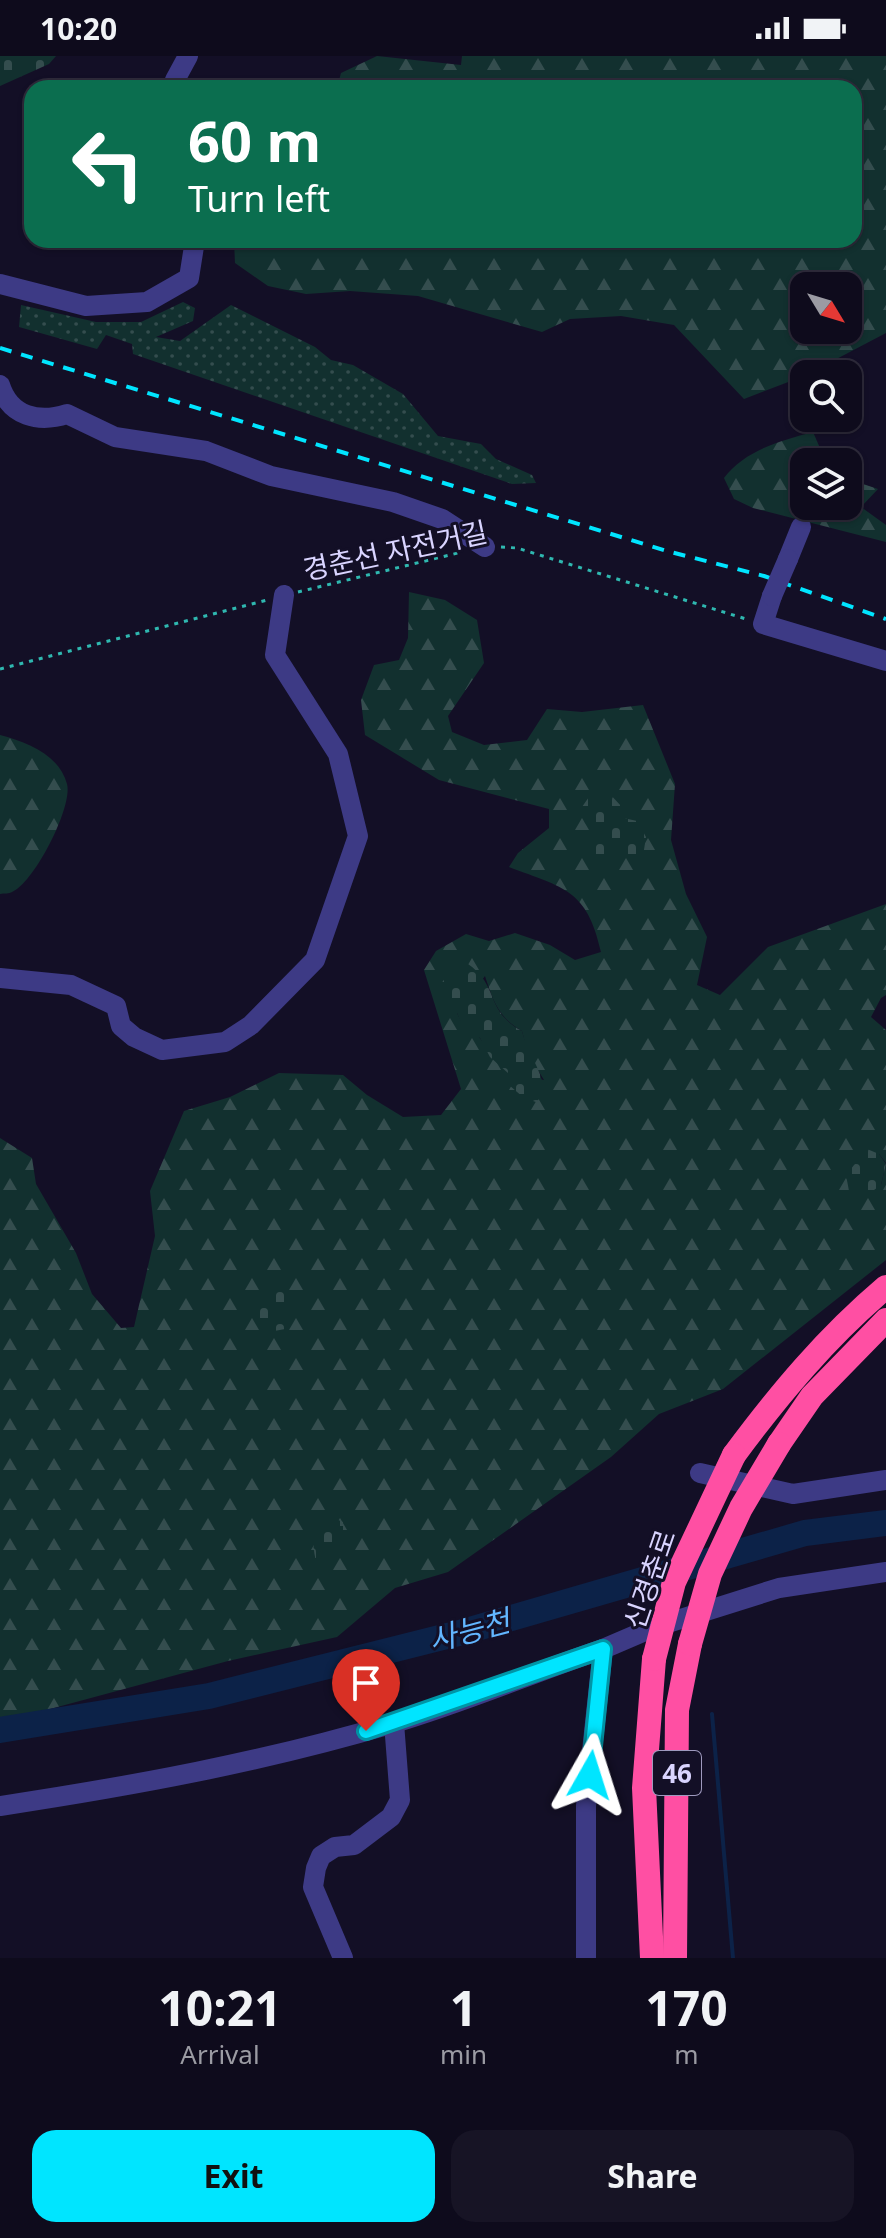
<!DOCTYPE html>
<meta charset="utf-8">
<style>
:root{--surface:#0e0b1c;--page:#171425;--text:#f1f3f6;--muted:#9b9ba3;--line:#2e2b3b;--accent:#00e5ff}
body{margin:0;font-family:"Noto Sans","Noto Sans KR",sans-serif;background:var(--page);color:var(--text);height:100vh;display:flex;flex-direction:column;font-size:30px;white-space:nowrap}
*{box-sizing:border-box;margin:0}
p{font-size:26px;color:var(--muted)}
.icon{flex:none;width:44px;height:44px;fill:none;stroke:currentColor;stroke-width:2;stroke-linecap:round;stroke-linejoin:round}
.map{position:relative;height:1902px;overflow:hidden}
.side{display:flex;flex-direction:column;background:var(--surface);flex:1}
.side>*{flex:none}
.guide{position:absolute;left:24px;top:24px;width:838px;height:168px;border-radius:24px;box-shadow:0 2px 6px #0004,0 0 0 2px var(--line);background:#0b6e4f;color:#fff;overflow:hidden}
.needle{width:52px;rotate:128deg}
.controls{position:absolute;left:790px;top:216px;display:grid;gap:16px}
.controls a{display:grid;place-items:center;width:72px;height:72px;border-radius:16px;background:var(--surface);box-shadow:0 2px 6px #0004,0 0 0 2px var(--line);font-size:40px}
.pin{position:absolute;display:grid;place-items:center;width:68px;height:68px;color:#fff;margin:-82px -34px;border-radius:50% 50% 50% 0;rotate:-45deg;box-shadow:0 0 8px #0007}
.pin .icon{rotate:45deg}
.me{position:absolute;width:88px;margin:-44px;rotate:6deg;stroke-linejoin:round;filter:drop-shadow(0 0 6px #0008)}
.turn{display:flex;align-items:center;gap:28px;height:168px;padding:0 32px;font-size:36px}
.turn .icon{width:104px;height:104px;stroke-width:2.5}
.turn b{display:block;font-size:56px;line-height:68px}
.eta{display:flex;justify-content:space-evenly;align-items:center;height:136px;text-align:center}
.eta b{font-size:48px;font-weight:700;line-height:56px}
.primary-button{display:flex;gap:16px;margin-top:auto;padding:16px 32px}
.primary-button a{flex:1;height:92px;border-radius:24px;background:var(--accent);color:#111;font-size:32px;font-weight:700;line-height:92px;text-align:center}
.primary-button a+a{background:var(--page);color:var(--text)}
.status{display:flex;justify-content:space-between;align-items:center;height:56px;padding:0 40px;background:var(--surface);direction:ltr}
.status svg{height:22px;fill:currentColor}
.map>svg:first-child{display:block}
.grass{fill:url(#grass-dots)}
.forest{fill:url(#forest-firs);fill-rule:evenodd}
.cemetery{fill:url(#cemetery-stones)}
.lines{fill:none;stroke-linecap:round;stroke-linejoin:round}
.stream{stroke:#0c2248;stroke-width:4}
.river{stroke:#0c2248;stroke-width:26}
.path{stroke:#2fb8b0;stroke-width:3;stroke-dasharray:4 6;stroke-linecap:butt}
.minor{stroke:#3d3a85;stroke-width:20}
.highway{stroke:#ff4fa3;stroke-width:24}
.rail{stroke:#00e5ff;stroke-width:4;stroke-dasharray:12 10;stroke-linecap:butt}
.minor-bridge{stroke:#3d3a85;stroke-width:20}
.highway-bridge{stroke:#ff4fa3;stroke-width:24}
.route-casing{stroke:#0095a6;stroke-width:20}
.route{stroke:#00e5ff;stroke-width:14}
.labels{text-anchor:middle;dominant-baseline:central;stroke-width:6;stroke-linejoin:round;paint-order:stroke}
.shield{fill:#130f26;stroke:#9e99be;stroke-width:2}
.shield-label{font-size:26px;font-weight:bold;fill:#d9d4ff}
.street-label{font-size:28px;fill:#d9d4ff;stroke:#130f26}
.water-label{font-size:30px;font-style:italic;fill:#62b6ff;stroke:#130f26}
</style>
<div class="status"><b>10:20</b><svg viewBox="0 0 49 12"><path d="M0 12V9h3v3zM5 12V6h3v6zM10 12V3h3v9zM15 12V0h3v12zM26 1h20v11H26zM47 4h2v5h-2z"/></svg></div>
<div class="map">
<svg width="886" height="1902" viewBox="0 0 886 1902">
<defs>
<pattern id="grass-dots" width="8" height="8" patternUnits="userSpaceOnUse" patternTransform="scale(2)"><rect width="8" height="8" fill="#12302f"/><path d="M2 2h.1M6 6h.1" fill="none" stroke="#344d4e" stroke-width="1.8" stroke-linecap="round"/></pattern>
<pattern id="forest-firs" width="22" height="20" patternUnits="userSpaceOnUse" patternTransform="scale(2)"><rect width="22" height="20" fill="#12302f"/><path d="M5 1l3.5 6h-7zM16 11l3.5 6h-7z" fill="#344d4e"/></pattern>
<pattern id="cemetery-stones" width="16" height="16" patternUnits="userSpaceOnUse" patternTransform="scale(2)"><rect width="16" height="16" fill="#12302f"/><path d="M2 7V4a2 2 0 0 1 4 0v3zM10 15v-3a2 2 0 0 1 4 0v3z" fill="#344d4e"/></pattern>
</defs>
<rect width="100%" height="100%" fill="#130f26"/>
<path class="grass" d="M 183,246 L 195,252 L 193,265 L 156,281 L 180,285 L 231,249 L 315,291 L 331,304 L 353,309 L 403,338 L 438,380 L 481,388 L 496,403 L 532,419 L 536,427 L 512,428 L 133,298 L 132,288 L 106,279 L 97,293 L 19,271 L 21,249 L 96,266 L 141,266 Z"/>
<g class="forest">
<path d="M 377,0 L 461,9 L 462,0 L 886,0 L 886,277 L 804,320 L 744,343 L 674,269 L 621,260 L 570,263 L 542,276 L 418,240 L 350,235 L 306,238 L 268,230 L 235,207 L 234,184 L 854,184 L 854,32 L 337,32 L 341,17 ZM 804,230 L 848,230 L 848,274 L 804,274 Z"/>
<path d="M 813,376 L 826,406 L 804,406 L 804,450 L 848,450 L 848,423 L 878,433 L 861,451 L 886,469 L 886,486 L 753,452 L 734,443 L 724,422 C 745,394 780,385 813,376 Z"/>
<path d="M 409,536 L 445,544 L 477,564 L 484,607 L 448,660 L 452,676 L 484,689 L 527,684 L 547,653 L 582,656 L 643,649 L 675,728 L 671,784 L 686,838 L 707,881 L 697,929 L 720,939 L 768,891 L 886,848 L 886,939 L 881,942 L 871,961 L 886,974 L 886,1107 L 879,1098 L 881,1129 L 886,1108 L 886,1204 L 723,1333 L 659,1358 L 611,1401 L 448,1516 L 395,1532 L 337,1581 L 228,1605 L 24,1660 L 0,1662 L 0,1082 L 32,1102 L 36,1128 L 76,1197 L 92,1238 L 121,1272 L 134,1271 L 155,1180 L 150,1135 L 184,1055 L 230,1041 L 279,1017 L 343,1019 L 367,1039 L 403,1061 L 441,1059 L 461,1033 L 424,914 L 436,895 L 466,878 L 489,885 L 515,877 L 550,889 L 575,904 L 601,896 C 587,833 564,832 509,811 L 518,797 L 549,772 L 549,753 L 439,724 L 365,679 L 361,644 L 374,609 L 399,604 L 408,582 ZM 485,920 C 493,945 499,962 522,975 L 528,998 L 544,1024 C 501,1016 507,1019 482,985 C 473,972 466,977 457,957 Z"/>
<path d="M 0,679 C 26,686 59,698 67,728 C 73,751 34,827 12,836 C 9,838 4,837 0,838 Z"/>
</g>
<g class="cemetery">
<path d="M 0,0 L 56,0 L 49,8 L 0,30 Z"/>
<path d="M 608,736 L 621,750 L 619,761 L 637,765 L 646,781 L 643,800 C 620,803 600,807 582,791 L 604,776 L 585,767 L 582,751 L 591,738 Z"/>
<path d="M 468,908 C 500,930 484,954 522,975 C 527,997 544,1016 544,1038 L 536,1046 L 524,1042 L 509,1029 L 508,1017 L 490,1001 L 480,982 L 464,973 L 457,957 L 441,944 L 440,929 L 453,912 Z"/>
<path d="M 867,1093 L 879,1098 L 886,1108 L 881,1129 L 867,1139 L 849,1135 L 846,1119 Z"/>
<path d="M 267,1235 L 284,1235 L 292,1251 L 285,1273 L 269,1276 L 255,1263 L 254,1245 Z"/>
<path d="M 326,1459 L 343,1466 L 343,1484 L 332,1504 L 317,1509 C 311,1487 312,1476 326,1459 Z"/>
</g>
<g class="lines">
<path class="stream" d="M 712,1658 L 733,1902"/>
<path class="river" d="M 0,1674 L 209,1640 L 463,1576 L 805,1477 L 886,1467"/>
<g class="path">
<path d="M 501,491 L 517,492 L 746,563"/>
<path d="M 298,536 L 462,496"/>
<path d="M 0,613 L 267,544"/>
</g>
<g class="minor">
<path d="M 176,32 L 175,24 L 188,0"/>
<path d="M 0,228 L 86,250 L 147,246 L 189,222 L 195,184"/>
<path d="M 0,329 C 10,361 39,367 67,358 L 115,381 L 206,395 L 271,420 L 393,446 L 442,463 L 485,491"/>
<path d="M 788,503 L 801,471"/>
<path d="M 772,540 L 763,568 L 886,605"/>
<path d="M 0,922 L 71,929 L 116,950 L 121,970 L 134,981 L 162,994 L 225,986 L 251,969 L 315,904 L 358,780 L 338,698 L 275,599 L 284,539"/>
<path d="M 700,1417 L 793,1438 L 886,1424"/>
<path d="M 0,1750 C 132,1730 263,1706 391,1668 C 463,1647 532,1617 603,1593"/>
<path d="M 343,1902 L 313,1831 L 316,1812 L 321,1800 L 335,1791 L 354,1789 L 391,1761 L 400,1744 L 394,1667"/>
<path d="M 586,1902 L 586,1750 L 603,1593 L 652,1572 L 779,1532 L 886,1516"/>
</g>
<g class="highway">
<path d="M 779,1388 L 812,1340 L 886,1264"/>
<path d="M 734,1399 C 780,1337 827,1281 886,1231"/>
<path d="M 652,1902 L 644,1732 L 654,1603"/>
<path d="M 675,1902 L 677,1654 L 690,1588"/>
</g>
<path class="rail" d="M 0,292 L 667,495 L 764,520 L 886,563"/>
<path class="minor-bridge" d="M 772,540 L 788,503"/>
<g class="highway-bridge">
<path d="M 690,1588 L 710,1518 L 741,1452 L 779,1388"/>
<path d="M 654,1603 L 674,1526 L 734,1399"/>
</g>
</g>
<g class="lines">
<defs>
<path id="route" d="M 366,1675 L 603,1593 L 590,1719"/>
</defs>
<use href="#route" class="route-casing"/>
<use href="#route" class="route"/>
</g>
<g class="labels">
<rect class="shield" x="653" y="1695" width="48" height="44" rx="6"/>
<g class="shield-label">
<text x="677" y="1717">46</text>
</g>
<g class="street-label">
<text transform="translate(395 494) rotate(-12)">경춘선 자전거길</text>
<text transform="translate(649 1523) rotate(-71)">신경춘로</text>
</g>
<g class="water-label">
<text transform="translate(469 1574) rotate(-15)">사능천</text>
</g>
</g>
</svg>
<div class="controls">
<a><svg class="needle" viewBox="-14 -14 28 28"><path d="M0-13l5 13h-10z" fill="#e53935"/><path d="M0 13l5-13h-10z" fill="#9b9ba3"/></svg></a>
<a><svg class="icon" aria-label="search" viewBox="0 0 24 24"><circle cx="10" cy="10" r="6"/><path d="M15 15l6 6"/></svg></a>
<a><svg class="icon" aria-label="layers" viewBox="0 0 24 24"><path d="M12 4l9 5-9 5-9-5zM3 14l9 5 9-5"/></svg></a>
</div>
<div class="pin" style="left:366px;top:1675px;background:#d93025"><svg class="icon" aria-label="arrive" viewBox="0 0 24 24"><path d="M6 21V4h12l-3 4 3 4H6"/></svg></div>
<svg class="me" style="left:590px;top:1719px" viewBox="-20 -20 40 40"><path d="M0-17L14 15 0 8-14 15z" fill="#00e5ff" stroke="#fff" stroke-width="4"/></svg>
<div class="guide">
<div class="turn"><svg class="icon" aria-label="left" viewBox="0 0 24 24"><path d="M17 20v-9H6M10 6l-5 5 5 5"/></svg><div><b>60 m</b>Turn left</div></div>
</div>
</div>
<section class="side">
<div class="eta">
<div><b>10:21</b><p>Arrival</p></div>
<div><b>1</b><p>min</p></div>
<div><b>170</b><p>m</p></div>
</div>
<div class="primary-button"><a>Exit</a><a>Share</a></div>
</section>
